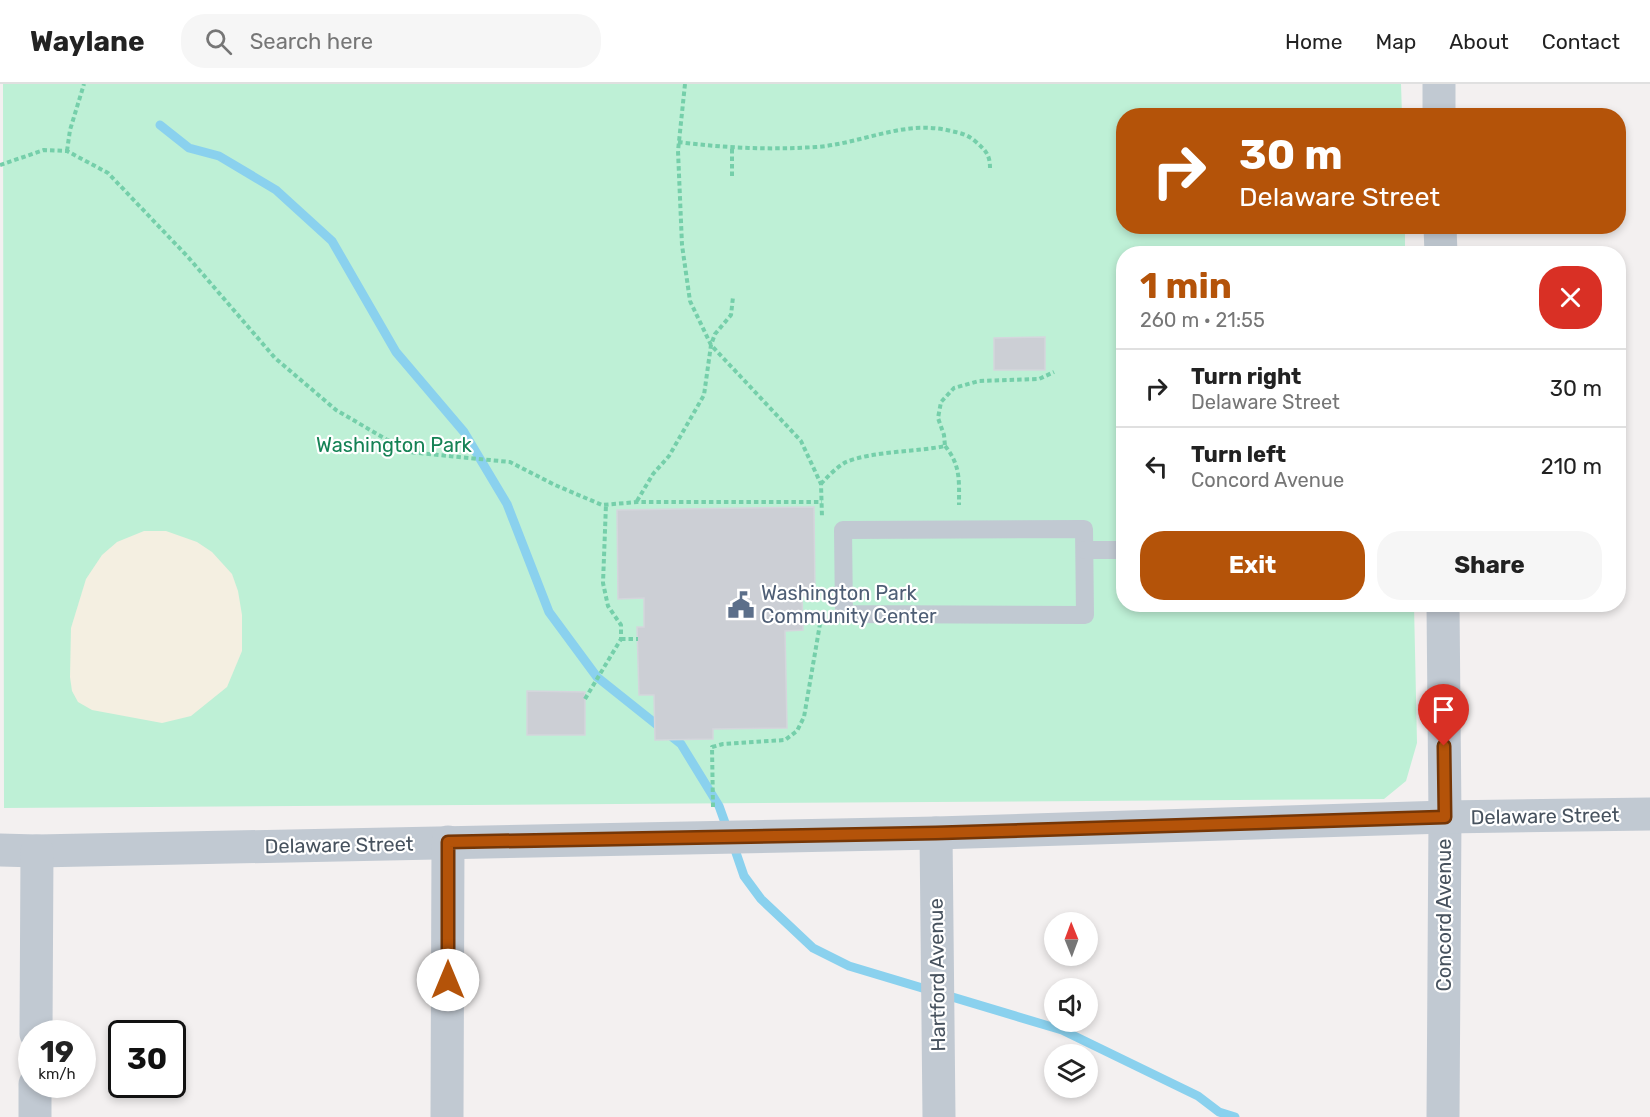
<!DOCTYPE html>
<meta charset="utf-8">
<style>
:root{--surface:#fff;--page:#f6f6f6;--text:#222;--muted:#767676;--line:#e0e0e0;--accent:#b45309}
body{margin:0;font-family:Rubik,sans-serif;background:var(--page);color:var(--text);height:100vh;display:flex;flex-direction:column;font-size:22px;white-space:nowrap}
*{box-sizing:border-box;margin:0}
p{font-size:20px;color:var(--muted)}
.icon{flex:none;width:33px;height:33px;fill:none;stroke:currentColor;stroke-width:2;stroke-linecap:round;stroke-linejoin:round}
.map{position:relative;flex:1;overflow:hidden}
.side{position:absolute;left:1116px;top:162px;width:510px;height:366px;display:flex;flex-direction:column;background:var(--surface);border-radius:24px;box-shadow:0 3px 9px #0003}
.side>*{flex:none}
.banner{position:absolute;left:1116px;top:24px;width:510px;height:126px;border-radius:24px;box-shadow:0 3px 9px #0003;background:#b45309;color:#fff;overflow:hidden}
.needle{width:39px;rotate:359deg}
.fabs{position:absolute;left:1044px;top:828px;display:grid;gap:12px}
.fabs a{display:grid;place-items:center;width:54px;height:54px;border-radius:50%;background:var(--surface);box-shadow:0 3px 9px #0003;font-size:30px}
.speed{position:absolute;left:18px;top:936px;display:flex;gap:12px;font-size:30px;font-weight:700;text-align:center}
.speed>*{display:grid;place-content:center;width:78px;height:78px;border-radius:50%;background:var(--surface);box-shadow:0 3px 9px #0003;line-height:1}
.speed small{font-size:15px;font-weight:400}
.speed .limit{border:3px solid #111;border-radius:9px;background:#fff;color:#111}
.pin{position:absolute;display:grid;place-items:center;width:51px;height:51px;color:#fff;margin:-62px -26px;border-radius:50% 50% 50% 0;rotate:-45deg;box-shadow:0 0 6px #0007}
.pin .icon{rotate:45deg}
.me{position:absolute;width:66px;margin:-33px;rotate:0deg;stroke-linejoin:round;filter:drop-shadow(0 0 4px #0008)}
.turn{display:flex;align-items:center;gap:21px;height:126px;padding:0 24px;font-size:27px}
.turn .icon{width:78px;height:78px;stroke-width:2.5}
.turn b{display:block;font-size:42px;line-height:51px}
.round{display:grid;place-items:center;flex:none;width:63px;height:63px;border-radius:24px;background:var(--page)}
.overview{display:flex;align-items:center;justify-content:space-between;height:102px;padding:0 24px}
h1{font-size:36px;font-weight:700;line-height:45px;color:var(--accent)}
.button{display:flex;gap:12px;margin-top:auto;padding:12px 24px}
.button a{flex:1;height:69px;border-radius:24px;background:var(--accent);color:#fff;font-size:24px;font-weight:700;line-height:69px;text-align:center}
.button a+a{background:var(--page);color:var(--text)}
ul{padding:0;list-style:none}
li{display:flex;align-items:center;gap:18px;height:78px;padding:0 24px;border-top:2px solid var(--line)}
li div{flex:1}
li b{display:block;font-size:22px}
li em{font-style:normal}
header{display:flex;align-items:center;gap:36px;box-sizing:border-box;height:84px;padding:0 30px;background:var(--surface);border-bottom:2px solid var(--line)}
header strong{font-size:28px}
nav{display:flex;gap:33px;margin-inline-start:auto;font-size:21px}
.search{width:420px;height:54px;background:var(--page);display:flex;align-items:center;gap:15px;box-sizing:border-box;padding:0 21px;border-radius:24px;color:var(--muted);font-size:22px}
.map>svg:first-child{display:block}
.green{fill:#bef0d6}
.sand{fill:#f4efe1}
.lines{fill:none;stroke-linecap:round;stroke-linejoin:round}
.stream{stroke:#8ad1ee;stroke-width:9}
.building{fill:#cccfd5;stroke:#d4d6dc;stroke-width:1.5}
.path{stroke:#75cfaa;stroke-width:4;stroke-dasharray:4.5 3;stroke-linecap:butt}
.lane{stroke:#c1c9d2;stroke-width:18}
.street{stroke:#c1c9d2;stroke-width:33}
.route-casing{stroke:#753606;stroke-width:15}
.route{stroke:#b45309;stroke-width:10}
.labels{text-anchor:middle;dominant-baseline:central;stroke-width:4.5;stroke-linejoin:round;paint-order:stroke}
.park-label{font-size:20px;fill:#158255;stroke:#fff}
.service-label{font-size:20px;fill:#4e5e75;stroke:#fff;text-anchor:start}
.street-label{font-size:20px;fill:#47525e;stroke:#fff}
</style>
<header>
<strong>Waylane</strong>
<div class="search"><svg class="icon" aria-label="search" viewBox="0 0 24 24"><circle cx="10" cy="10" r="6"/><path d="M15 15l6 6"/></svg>Search here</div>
<nav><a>Home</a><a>Map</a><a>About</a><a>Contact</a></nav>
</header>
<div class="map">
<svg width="1650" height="1033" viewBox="0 0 1650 1033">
<rect width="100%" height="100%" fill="#f3f0f0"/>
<path class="green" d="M 3,0 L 1401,0 L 1402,31 L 1124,32 L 1124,142 L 1405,143 L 1405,169 L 1124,170 L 1124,520 L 1414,521 L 1417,659 L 1406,697 L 1384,715 L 4,724 Z"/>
<path class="sand" d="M 144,447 L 166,447 L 197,458 L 212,468 L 232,490 L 238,507 L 242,531 L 242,567 L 227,603 L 191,632 L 162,639 L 92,626 L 78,618 L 72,607 L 70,593 L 71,544 L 86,495 L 102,471 L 117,458 Z"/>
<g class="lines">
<g class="stream">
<path d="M 160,41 L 189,64 L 219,72 L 276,106 L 332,157 L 396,268 L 464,348 L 507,420 L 549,528 L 597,593 L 681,660 L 719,722 L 728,747"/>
<path d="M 733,760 L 744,792 L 761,815 L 813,864 L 849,882 L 1062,946 L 1198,1012 L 1219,1028 L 1235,1033"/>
</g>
</g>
<g class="building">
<path d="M 1045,253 L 1045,286 L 994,286 L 994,254 Z"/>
<path d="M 814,423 L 815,511 L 802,512 L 803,546 L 785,547 L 787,644 L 713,645 L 713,655 L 655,656 L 654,611 L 639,611 L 637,543 L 644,543 L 644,514 L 618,515 L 617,426 Z"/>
<path d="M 527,607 L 585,608 L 585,651 L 527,651 Z"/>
</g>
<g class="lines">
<g class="path">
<path d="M 685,0 L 678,67 L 682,161 L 690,217 L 711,261 L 801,357 L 821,400 L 822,433"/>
<path d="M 678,58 C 726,64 768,66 816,63 C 861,60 905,35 951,47 C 961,49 968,51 975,57 C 985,66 990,70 990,84"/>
<path d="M 67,67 L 70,46 L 84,0"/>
<path d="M 0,81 L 44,66 L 67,67 L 108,89 L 188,173 L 275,274 L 336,326 L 408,368 L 510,378 L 555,401 L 602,421 L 637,418 L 822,418"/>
<path d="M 732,92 L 732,64"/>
<path d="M 945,362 C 961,381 959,398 959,421"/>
<path d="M 821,400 C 828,392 837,383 846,378 C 873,367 916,368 945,362 L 944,351 L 938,334 L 941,318 L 954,304 L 979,297 L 1039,295 L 1054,288"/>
<path d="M 637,417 L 653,390 L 669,372 L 704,311 L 711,261 L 715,250 L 731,231 L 733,213"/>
<path d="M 802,529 L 819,529"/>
<path d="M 621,555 L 638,555"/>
<path d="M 585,615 L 621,555 L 621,541 L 608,522 L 603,499 L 606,420"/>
<path d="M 713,723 L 712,663 L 723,660 L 785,656 L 797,647 L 804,633 L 820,540"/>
</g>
<g class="lane">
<path d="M 1084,445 L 1085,531 L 844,530 L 843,446 Z"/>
<path d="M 1085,466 L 1124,466"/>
</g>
<g class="street">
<path d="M 1439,0 L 1439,32"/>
<path d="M 1440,142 L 1441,170"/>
<path d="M 1443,520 L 1445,733 L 1443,1033"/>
<path d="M 936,749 L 939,1033"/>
<path d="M 0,766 L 37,767 L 936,749 L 1445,733 L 1650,730"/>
<path d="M 36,950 L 37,767"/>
<path d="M 35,1033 L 35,1000"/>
<path d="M 447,1033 L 448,758"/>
</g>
</g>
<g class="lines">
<defs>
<path id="route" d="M 448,896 L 448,758 L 936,749 L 1445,733 L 1444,662"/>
</defs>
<use href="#route" class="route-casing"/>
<use href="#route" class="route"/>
</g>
<defs>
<symbol id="civic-bare" viewBox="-9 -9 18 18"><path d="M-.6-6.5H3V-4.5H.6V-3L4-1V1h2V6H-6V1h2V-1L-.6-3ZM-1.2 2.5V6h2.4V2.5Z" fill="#5c6f8a" stroke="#fff" stroke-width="2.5" paint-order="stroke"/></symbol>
</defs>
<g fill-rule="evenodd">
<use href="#civic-bare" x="722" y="502" width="38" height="38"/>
</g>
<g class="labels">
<g class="park-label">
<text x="394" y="361">Washington Park</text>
</g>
<g class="service-label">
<text x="761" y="509">Washington Park<tspan x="761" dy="23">Community Center</tspan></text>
</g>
<g class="street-label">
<text transform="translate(1545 732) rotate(-1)">Delaware Street</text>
<text transform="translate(339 761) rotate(-1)">Delaware Street</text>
<text transform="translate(1444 831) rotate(-90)">Concord Avenue</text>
<text transform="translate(937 891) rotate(-91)">Hartford Avenue</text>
</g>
</g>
</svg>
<div class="fabs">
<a><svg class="needle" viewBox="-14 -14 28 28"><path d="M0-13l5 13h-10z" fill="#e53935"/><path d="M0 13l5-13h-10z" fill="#767676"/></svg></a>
<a><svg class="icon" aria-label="sound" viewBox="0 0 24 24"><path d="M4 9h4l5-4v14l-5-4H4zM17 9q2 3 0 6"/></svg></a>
<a><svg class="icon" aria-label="layers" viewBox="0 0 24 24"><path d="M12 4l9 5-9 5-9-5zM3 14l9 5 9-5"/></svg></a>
</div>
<div class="speed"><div>19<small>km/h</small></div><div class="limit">30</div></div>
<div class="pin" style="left:1444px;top:662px;background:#d93025"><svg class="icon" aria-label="arrive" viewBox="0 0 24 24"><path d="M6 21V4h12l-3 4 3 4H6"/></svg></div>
<svg class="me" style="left:448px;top:896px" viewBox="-20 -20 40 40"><circle r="19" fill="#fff"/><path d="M0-13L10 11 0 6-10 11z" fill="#b45309"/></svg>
<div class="banner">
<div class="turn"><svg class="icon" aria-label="right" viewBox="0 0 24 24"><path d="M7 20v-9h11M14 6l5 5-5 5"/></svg><div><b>30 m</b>Delaware Street</div></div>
</div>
<section class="side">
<div class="overview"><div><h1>1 min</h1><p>260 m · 21:55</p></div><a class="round" style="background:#d93025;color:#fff"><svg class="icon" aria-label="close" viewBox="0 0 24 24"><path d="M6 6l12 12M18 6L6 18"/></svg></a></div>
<ul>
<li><svg class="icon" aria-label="right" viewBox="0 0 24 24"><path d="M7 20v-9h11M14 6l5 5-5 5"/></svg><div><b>Turn right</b><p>Delaware Street</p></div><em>30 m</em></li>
<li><svg class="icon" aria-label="left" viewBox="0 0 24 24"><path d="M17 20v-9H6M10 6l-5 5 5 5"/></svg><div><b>Turn left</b><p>Concord Avenue</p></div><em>210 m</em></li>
</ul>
<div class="button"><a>Exit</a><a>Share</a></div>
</section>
</div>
